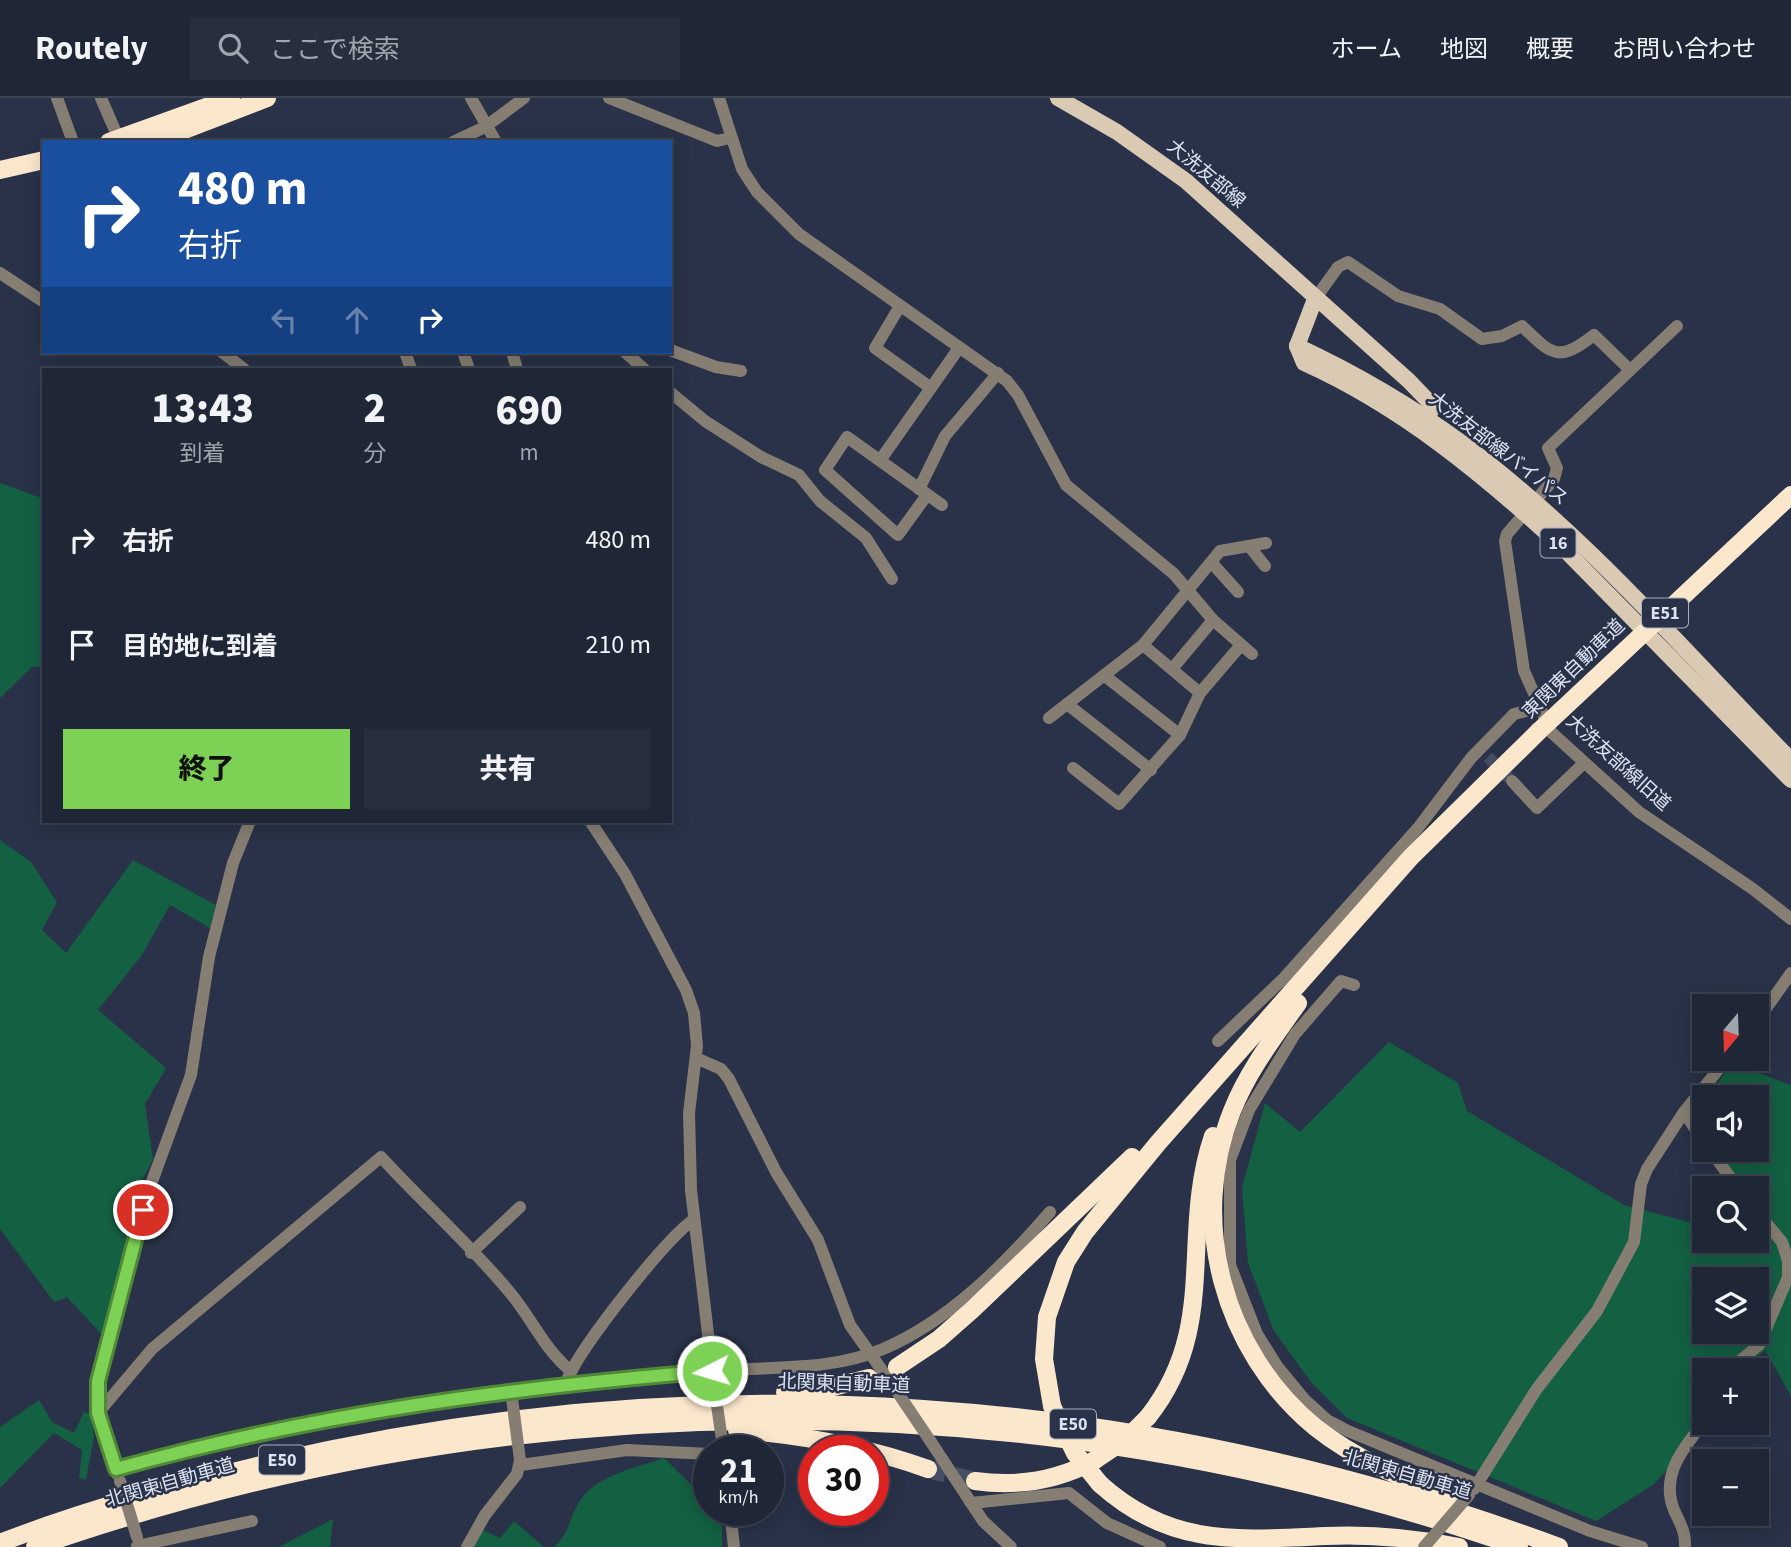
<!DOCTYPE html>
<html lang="ja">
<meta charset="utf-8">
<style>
:root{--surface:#1f2636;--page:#272e3e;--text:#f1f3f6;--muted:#a1a5ad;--line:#3c4351;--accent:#7dd154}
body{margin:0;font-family:"Source Sans 3","Noto Sans JP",sans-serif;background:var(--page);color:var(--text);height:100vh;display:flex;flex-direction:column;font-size:26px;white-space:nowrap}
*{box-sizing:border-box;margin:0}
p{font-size:23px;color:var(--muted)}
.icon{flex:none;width:38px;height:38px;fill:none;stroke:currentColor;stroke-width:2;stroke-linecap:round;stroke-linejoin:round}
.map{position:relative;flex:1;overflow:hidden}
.panel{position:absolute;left:42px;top:270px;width:630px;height:455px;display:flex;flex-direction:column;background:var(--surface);border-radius:0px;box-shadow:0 4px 18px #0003,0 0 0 2px var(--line)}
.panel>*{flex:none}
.top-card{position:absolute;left:42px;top:42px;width:630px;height:214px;border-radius:0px;box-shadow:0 4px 18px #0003,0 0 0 2px var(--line);background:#1a4fa0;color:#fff;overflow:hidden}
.needle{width:46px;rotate:199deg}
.buttons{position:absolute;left:1692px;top:896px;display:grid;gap:14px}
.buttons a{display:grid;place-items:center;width:77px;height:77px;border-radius:0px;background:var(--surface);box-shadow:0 4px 18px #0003,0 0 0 2px var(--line);font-size:35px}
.speed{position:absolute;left:693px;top:1337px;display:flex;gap:14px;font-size:35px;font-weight:700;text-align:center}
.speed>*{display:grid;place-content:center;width:91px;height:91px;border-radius:50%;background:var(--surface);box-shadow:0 4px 18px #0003,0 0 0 2px var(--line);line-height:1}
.speed small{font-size:18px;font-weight:400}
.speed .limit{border:10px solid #d22;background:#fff;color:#111}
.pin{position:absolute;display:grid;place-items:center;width:60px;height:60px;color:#fff;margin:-30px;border:4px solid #fff;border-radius:50%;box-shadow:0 2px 7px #0007}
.me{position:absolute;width:77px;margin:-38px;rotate:265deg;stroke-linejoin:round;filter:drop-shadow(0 0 5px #0008)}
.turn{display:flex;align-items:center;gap:24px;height:147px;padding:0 21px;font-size:32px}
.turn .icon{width:91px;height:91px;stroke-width:2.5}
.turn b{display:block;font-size:49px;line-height:60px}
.lanes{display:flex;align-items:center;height:66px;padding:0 21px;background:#0003;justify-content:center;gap:35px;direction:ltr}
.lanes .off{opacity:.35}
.eta{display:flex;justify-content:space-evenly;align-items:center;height:119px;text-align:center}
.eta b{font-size:42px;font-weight:800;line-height:49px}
.button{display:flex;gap:14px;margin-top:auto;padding:14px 21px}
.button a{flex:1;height:80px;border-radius:0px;background:var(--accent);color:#111;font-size:28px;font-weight:800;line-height:80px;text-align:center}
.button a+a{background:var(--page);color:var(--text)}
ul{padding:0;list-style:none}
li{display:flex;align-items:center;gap:21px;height:105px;padding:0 21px}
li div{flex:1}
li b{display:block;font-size:26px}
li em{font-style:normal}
header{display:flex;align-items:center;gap:42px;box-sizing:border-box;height:98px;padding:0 35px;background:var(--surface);border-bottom:2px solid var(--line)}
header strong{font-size:33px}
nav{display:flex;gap:38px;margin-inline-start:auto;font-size:24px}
.search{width:490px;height:63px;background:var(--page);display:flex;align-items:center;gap:18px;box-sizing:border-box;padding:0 24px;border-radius:0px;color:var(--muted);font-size:26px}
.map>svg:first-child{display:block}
.green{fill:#136043;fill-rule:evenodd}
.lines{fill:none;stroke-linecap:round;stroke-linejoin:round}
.minor-tunnel{stroke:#444d62;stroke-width:12;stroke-dasharray:12 6;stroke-linecap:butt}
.highway-tunnel{stroke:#444d62;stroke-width:18;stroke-dasharray:18 9;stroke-linecap:butt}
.minor{stroke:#867e73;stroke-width:12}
.major{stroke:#dac9b3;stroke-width:16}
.highway{stroke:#fbe7cc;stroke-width:18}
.minor-bridge{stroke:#867e73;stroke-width:12}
.highway-bridge{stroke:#fbe7cc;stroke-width:18}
.route-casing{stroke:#518837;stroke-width:18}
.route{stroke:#7dd154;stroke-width:12}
.labels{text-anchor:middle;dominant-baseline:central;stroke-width:5;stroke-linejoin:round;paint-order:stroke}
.shield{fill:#293248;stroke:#a7aebf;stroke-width:2}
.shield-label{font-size:18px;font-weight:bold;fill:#dde3f2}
.street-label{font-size:19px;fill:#dde3f2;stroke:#293248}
</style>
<header>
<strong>Routely</strong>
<div class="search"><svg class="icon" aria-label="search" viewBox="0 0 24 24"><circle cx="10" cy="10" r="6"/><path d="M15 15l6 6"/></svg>ここで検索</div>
<nav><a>ホーム</a><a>地図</a><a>概要</a><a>お問い合わせ</a></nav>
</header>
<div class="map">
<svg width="1791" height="1449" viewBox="0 0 1791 1449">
<rect width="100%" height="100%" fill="#293248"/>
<g class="green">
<path d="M 0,385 L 44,401 L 44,568 L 32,569 L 0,600 Z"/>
<path d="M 0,742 L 31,764 L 57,804 L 42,832 L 66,855 L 133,762 L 216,807 L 210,830 L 170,807 L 142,857 L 98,912 L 166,970 L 145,1006 L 153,1061 L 139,1088 L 137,1120 L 103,1238 L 67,1199 L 54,1204 L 0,1131 Z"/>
<path d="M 1389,944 L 1458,985 L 1467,1013 L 1624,1107 L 1704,1128 L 1704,1143 L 1757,1143 L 1757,1090 L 1741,1090 L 1714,1052 L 1757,1052 L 1757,999 L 1708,999 L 1732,965 L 1791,987 L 1791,1298 L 1765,1252 L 1744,1272 L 1704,1272 L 1704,1325 L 1711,1325 L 1653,1387 L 1596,1423 L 1347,1320 L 1311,1284 L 1274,1233 L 1248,1165 L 1242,1090 L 1265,1005 L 1300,1034 ZM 1704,1181 L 1757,1181 L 1757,1234 L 1704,1234 Z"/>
<path d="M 39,1302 L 52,1324 L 74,1335 L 84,1314 L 91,1316 L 94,1339 L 86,1382 L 79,1380 L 82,1352 L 54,1335 L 0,1390 L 0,1329 Z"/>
<path d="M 664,1360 L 709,1404 L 709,1412 L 717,1412 L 722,1416 L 722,1449 L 554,1449 C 570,1434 568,1424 578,1406 C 594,1377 636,1370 664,1360 Z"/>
<path d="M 333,1421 L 330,1449 L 279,1449 Z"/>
<path d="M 514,1423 L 544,1449 L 471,1449 L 481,1431 L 500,1440 Z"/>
</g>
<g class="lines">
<path class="minor-tunnel" d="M 1488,659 L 1512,683"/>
<path class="highway-tunnel" d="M 928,1371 L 975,1383"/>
<g class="minor">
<path d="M 57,0 L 73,44"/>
<path d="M 101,0 L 120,44"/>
<path d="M 471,0 L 496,44"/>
<path d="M 609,0 L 717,43 L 730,40"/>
<path d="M 719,0 L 742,71 L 757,94 L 799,136 L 1007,283 L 1018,297 L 1066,387 L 1174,476 L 1213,522 L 1252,556"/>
<path d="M 453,44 L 485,29 L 524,0"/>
<path d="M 0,175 L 44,204"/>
<path d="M 1315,201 L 1338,169 L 1348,164 L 1398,198 L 1440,211 L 1482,241 L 1502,238 L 1522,228 C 1552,257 1558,265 1594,237 L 1629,271"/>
<path d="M 900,208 L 875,250 L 931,290"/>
<path d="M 1677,228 L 1548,350 L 1557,370 L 1554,381 L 1507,436 L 1505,443 L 1524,573 L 1551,634 L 1639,714 L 1753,791 L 1791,821"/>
<path d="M 670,252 L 716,269 L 741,273"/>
<path d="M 222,254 L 244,271"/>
<path d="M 405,254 L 411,271"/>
<path d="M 463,254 L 469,271"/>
<path d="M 512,254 L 517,271"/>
<path d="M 625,254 L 644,271"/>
<path d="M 670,294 L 705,323 L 761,359 L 799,377 L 820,403 L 866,440 L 892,481"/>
<path d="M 881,361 L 959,250"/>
<path d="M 919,391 L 945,338 L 998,275"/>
<path d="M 927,397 L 898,437 L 825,372 L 847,339 L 942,407"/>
<path d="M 1249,448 L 1265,468"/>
<path d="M 1212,465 L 1238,494"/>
<path d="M 1143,547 L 1200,595"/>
<path d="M 1172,571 L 1213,522"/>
<path d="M 1105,578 L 1180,637"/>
<path d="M 1067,606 L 1151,672"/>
<path d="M 1049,620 L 1143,547 L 1220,453 L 1266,445"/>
<path d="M 1073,670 L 1119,706 L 1180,637 L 1200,595 L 1241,547"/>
<path d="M 1512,683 L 1537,710 L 1584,665"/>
<path d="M 590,723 L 625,776 L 686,892 L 694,915 L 697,948 L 689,1015 L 691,1092 L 713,1278"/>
<path d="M 1354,887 L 1341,883 L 1295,936 L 1249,1012 L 1230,1062 L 1230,1167 L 1257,1236 L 1277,1268 L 1305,1302 L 1327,1322 L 1348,1333 L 1590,1433 L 1642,1449"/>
<path d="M 1757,923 L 1791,875"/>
<path d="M 1218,943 L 1284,880 L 1418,730 L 1471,660 L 1514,616 L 1538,610"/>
<path d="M 696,960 L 721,971 L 729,981 L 776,1074 L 818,1142 L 850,1227 L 898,1295"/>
<path d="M 1684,1014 L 1704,1044"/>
<path d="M 1710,1052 L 1738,1090"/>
<path d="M 471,1155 L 520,1109"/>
<path d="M 1729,1272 L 1759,1247 L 1788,1179 L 1788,1163 L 1782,1144 L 1757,1114"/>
<path d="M 568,1280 C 583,1246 663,1144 693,1122"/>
<path d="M 98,1315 L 152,1251 L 381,1059 C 423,1105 473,1149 512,1197 C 533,1223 545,1252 571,1273"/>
<path d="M 722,1342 L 723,1353"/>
<path d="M 931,1344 L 983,1423 L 1011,1449"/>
<path d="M 521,1367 L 627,1352 L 709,1356"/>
<path d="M 115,1371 C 185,1352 255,1334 327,1320 C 423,1300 523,1291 621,1281 C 663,1276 705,1273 748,1271 C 793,1269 841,1269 883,1251 C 949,1223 1004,1167 1050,1114"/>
<path d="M 117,1376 L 98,1315 L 98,1283 L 113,1215 L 150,1089 L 191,977 L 209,859 L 233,765 L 250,723"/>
<path d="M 1474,1391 L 1536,1292 L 1597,1213 L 1634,1144 L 1641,1086 L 1647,1071 L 1684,1014 L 1727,961"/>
<path d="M 971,1405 L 1069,1395 L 1107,1425 L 1160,1449"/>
<path d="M 730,1412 L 734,1449"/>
<path d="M 137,1448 L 252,1423"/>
<path d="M 467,1449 L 485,1417 L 517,1376 L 520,1362"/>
<path d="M 1685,1449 C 1686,1434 1680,1425 1674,1412 C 1660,1378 1683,1350 1704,1324"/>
</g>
<g class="major">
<path d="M 1058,0 L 1117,34 L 1186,83 L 1409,283 L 1434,309 L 1426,319"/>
<path d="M 1297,248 L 1304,265 C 1402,309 1485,378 1563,450 L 1791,682"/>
<path d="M 1297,248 C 1355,275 1410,307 1462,345 C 1584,435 1685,554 1791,662"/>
<path d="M 1297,248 L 1315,201"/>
</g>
<g class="highway">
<path d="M 109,44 L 231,0"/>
<path d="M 153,44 L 267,0"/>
<path d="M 0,72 L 44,62"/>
<path d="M 1298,905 C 1274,939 1248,973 1232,1013 C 1188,1123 1223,1253 1315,1329 C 1355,1361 1403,1381 1451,1399"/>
<path d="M 897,1269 L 939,1241 L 972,1212 L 1132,1059"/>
<path d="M 785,1294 L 833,1289 L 869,1280"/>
<path d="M 1052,1308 L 1044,1261 L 1047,1219 L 1066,1164 L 1085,1134 L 1158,1045 L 1411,759 L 1539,633"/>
<path d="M 1148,1319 C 1220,1228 1179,1138 1213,1038"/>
<path d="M 737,1332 C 804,1337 864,1348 928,1371"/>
<path d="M 975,1383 C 1018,1389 1057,1383 1095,1362"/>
<path d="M 1100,1386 C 1170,1449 1237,1442 1325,1438 C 1370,1436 1415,1440 1459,1449"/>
<path d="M 0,1445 C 87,1411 178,1387 269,1365 C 703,1263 1141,1294 1559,1449"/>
<path d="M 35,1449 C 520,1280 1035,1281 1519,1449"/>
</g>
<g class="minor-bridge">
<path d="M 713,1280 L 722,1342"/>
<path d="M 898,1295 L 931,1344"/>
<path d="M 512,1300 L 520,1362"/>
<path d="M 120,1383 L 137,1439"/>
<path d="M 1424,1449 L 1469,1397"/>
</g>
<g class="highway-bridge">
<path d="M 1539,633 L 1791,397"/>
<path d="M 1052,1308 L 1075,1355 L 1100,1386"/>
<path d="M 1095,1362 L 1125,1342 L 1148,1319"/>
</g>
</g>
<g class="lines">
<defs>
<path id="route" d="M 143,1112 L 98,1283 L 98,1315 L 116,1371 C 313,1316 508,1290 712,1273"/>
</defs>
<use href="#route" class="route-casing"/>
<use href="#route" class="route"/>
</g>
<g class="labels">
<g class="shield">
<rect x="1540.5" y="430.5" width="35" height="29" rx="5"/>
<rect x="1642" y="500.5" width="46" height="29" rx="5"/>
<rect x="1050" y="1311.5" width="46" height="29" rx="5"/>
<rect x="259" y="1347.5" width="46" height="29" rx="5"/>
</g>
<g class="shield-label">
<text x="1558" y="445">16</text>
<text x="1665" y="515">E51</text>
<text x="1073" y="1326">E50</text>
<text x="282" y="1362">E50</text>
</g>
<g class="street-label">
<text transform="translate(1206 76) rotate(40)">大洗友部線</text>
<text transform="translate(1498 351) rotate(38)">大洗友部線バイパス</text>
<text transform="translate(1574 571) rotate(-44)">東関東自動車道</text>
<text transform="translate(1618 665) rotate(42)">大洗友部線旧道</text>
<text transform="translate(844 1286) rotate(2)">北関東自動車道</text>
<text transform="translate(1407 1377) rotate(16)">北関東自動車道</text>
<text transform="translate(170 1385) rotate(-16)">北関東自動車道</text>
</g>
</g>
</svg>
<div class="buttons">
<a><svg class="needle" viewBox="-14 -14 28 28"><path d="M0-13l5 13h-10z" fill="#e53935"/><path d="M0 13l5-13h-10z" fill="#a1a5ad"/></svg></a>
<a><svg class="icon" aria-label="sound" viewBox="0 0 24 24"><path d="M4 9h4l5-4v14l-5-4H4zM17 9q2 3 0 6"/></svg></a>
<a><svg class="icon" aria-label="search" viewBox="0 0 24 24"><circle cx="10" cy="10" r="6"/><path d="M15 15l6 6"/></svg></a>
<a><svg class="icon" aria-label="layers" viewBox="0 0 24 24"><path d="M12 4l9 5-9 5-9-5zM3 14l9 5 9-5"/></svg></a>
<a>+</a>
<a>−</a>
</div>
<div class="speed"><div>21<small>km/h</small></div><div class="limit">30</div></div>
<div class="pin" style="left:143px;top:1112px;background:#d93025"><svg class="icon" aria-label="arrive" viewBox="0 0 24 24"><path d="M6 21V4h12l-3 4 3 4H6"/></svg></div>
<svg class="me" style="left:712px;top:1273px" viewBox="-20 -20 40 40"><circle r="17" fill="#7dd154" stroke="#fff" stroke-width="3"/><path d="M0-11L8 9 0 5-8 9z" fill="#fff"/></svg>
<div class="top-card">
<div class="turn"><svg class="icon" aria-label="right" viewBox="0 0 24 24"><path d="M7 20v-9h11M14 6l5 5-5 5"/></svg><div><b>480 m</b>右折</div></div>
<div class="lanes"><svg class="icon off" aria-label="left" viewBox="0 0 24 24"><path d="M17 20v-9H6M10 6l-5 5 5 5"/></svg><svg class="icon off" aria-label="ahead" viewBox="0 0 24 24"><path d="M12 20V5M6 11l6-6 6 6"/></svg><svg class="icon" aria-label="right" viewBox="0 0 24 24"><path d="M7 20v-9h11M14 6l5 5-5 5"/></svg></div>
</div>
<section class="panel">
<div class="eta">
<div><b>13:43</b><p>到着</p></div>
<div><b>2</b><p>分</p></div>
<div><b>690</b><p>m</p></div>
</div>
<ul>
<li><svg class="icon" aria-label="right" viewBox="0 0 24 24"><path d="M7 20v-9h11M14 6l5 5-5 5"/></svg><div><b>右折</b></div><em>480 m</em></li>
<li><svg class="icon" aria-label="arrive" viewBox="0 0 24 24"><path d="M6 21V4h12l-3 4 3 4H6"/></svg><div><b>目的地に到着</b></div><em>210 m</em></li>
</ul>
<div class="button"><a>終了</a><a>共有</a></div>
</section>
</div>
